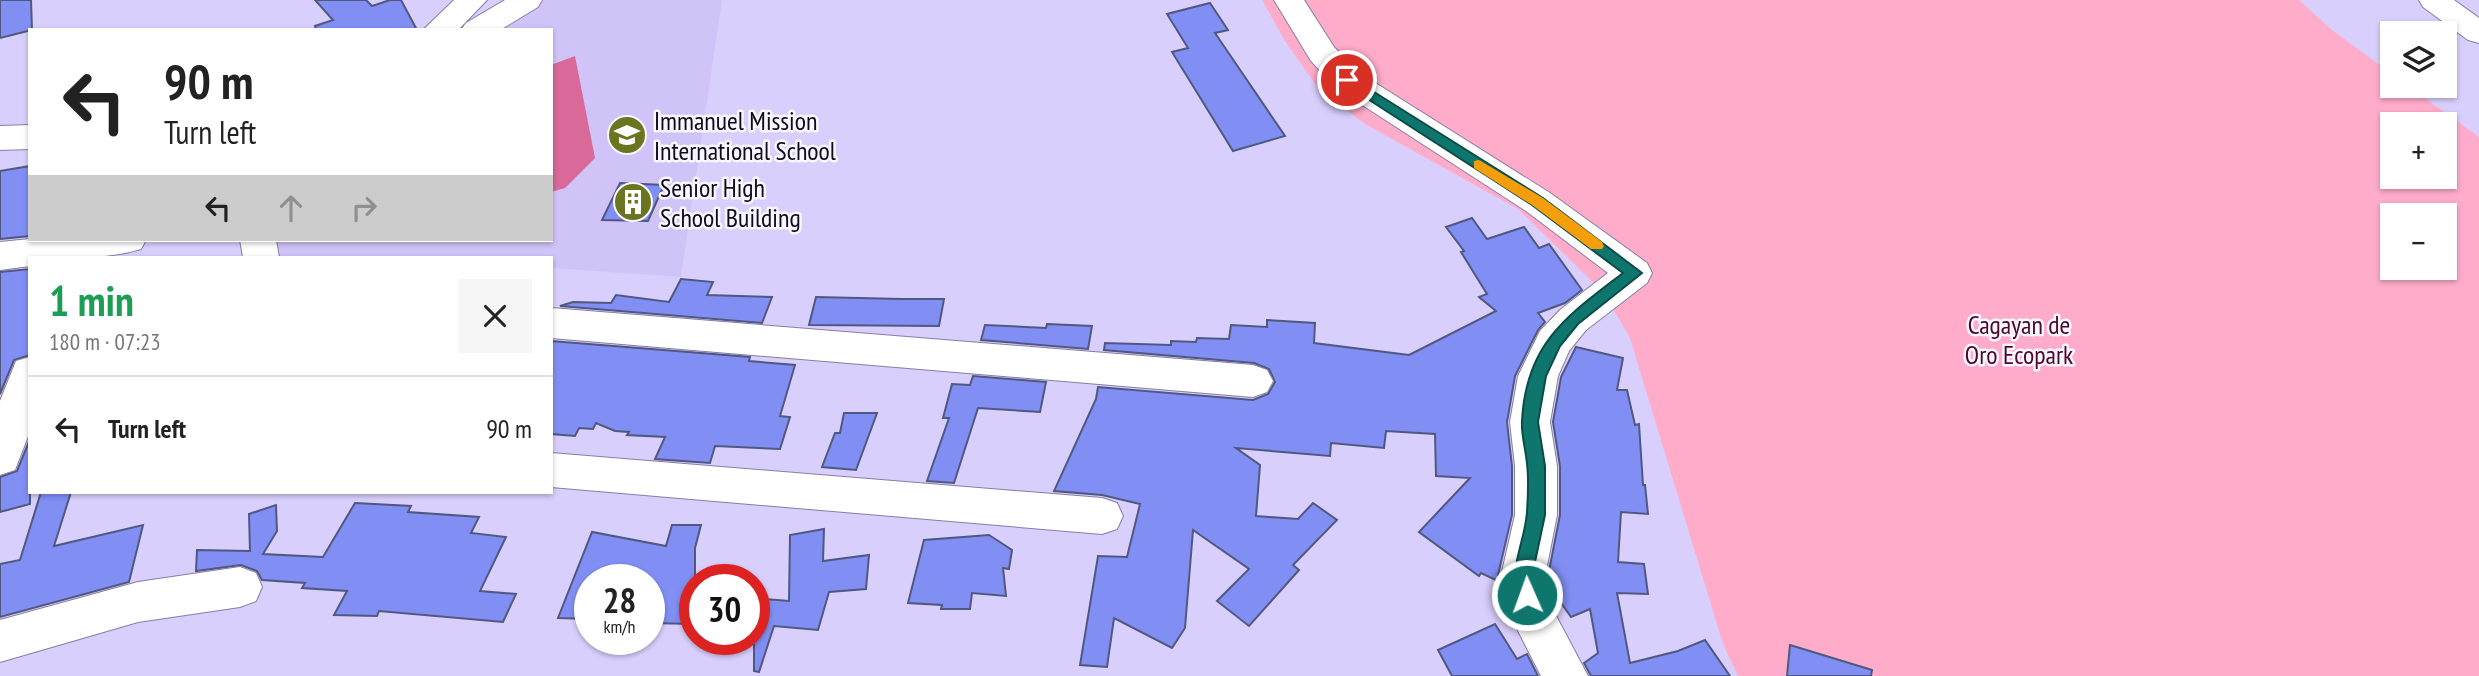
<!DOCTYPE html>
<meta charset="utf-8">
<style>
:root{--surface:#fff;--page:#f6f6f6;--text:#222;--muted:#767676;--line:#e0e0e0}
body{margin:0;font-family:"PT Sans Narrow",sans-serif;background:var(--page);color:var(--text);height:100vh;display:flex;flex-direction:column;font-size:26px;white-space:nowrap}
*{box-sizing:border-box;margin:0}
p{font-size:23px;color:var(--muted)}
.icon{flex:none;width:38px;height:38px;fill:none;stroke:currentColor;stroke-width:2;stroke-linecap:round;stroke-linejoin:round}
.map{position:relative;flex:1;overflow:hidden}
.drawer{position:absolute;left:28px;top:256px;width:525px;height:238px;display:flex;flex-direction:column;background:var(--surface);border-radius:0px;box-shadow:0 2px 5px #0004}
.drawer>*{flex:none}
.top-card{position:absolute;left:28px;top:28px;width:525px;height:214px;border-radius:0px;box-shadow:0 2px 5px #0004;background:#fff;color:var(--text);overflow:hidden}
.controls{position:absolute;left:2380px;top:21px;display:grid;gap:14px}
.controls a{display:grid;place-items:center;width:77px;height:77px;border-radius:0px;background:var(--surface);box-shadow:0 2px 5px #0004;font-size:35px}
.speed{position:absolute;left:574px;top:564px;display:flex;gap:14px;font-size:35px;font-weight:700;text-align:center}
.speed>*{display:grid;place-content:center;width:91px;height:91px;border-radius:50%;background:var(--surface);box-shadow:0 2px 5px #0004;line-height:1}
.speed small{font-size:18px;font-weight:400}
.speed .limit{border:10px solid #d22;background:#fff;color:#111}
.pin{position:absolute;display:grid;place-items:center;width:60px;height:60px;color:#fff;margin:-30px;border:4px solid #fff;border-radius:50%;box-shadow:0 2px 7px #0007}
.me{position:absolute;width:77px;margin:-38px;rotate:358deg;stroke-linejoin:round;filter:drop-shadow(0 0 5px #0008)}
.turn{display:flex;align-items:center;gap:24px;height:147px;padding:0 21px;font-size:32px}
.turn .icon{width:91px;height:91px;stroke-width:2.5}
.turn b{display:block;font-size:49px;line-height:60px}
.lanes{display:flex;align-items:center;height:66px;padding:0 21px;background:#0003;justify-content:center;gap:35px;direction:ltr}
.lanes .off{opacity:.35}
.round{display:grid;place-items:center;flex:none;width:74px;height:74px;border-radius:0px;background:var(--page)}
.headline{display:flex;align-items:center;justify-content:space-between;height:119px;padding:0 21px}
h1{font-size:42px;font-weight:800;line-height:52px;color:#1e9e55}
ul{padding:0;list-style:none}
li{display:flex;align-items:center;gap:21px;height:105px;padding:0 21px;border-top:2px solid var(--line)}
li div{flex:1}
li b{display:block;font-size:26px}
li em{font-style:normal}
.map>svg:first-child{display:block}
.built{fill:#d0c3f7}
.green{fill:#ffabca;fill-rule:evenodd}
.forest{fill:#d96998}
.building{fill:#818ff4;stroke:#51587f;stroke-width:2}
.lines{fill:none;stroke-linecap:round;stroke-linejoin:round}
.minor-casing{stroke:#877da6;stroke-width:2}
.major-casing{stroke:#877da6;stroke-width:2}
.minor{fill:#fff;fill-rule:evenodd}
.major{fill:#fff;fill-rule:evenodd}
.route{fill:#0f766e;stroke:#0a4d48;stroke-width:2}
.slow{fill:#f59e0b}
.labels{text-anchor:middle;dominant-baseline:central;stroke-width:5;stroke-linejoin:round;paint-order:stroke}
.poi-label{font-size:26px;fill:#100b1a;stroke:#f8f6ff;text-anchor:start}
.park-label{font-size:26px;fill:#4e062c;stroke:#f8f6ff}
</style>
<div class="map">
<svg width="2479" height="676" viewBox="0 0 2479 676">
<rect width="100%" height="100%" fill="#d9cffc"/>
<path class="built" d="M 533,0 L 722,0 L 681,277 L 551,268 L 551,257 L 272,256 L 272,240 L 551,240 L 551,30 L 483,30 Z"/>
<path class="green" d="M 1262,0 L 2299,0 L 2332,30 L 2392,74 L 2392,86 L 2408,86 L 2479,137 L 2479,676 L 1738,676 L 1723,644 L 1630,338 L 1603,292 L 1518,209 L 1365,124 L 1318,88 L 1285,41 ZM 2392,124 L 2445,124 L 2445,177 L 2392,177 ZM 2392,215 L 2445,215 L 2445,268 L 2392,268 Z"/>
<path class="forest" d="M 575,56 L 595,158 L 565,188 L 551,192 L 551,65 Z"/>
<g class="building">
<path d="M 0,0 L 31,0 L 32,30 L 0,38 Z"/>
<path d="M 315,0 L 366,0 L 372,6 L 390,0 L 401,0 L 417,30 L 316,30 L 315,26 L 333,20 Z"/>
<path d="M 1210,3 L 1228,30 L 1215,33 L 1285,136 L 1233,151 L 1172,52 L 1188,48 L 1167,14 Z"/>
<path d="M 30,166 L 30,236 L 0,239 L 0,171 Z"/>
<path d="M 620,183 L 664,185 L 648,221 L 602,220 Z"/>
<path d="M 1472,218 L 1487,239 L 1524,227 L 1539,248 L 1549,244 L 1582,290 L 1565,303 L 1538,313 L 1545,322 L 1538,330 L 1515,376 L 1507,422 L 1512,466 L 1512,515 L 1498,575 L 1500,582 L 1481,573 L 1479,576 L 1419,532 L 1470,478 L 1436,476 L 1435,434 L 1386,431 L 1384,448 L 1331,443 L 1330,456 L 1236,448 L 1260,465 L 1256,516 L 1298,519 L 1313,503 L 1337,520 L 1293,565 L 1299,570 L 1249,626 L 1217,601 L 1249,569 L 1193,530 L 1185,628 L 1172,648 L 1114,618 L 1107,667 L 1080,665 L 1098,556 L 1127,557 L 1140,504 L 1102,495 L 1054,491 L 1096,399 L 1098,387 L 1253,400 L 1268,394 L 1275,382 L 1269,369 L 1254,363 L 1104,350 L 1105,343 L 1171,345 L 1171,341 L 1196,342 L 1197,338 L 1229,339 L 1231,325 L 1267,327 L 1267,320 L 1315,323 L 1314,343 L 1409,355 L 1496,311 L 1479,297 L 1487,294 L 1461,252 L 1464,251 L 1446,227 Z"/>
<path d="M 30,269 L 30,355 L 14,360 L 0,394 L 0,272 Z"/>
<path d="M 681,279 L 713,282 L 707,295 L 772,297 L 762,323 L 560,306 L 573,302 L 611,303 L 616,295 L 669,302 Z"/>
<path d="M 816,297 L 902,299 L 944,299 L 939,326 L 809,325 Z"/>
<path d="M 1047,324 L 1092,326 L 1088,349 L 981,340 L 985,325 L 1046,328 Z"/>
<path d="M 551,341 L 750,357 L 749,361 L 795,365 L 780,416 L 790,417 L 780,449 L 715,446 L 710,463 L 655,459 L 665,437 L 627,435 L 629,432 L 615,431 L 596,423 L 593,429 L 579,428 L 575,436 L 551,434 Z"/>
<path d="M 1576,347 L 1623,358 L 1617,390 L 1627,390 L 1635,425 L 1639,424 L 1643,485 L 1645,485 L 1648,514 L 1621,512 L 1618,562 L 1644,564 L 1648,594 L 1617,593 L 1630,663 L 1678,651 L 1705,640 L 1730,676 L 1591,676 L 1584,663 L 1598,653 L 1590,609 L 1571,617 L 1550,587 L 1548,576 L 1560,515 L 1560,466 L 1553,422 L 1561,377 Z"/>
<path d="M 973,376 L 1046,382 L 1040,412 L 978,408 L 954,483 L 927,481 L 949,418 L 943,418 L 952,384 L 970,385 Z"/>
<path d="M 844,413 L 877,413 L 856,470 L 822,467 L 835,433 L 840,433 Z"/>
<path d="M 30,439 L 30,504 L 0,512 L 0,477 L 17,471 Z"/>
<path d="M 41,492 L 71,492 L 54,546 L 143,525 L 129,582 L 0,617 L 0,564 L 20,560 Z"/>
<path d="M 355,503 L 411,506 L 408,512 L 479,517 L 471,533 L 506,537 L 480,591 L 516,594 L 503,622 L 379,611 L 377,616 L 334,615 L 347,591 L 302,588 L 305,583 L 262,580 L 257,571 L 241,565 L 196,571 L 197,550 L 250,551 L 249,514 L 276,505 L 277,531 L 263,554 L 323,557 Z"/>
<path d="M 672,525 L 701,525 L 695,548 L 695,624 L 649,623 L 649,579 L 590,579 L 590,619 L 558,618 L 592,532 L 666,546 Z"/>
<path d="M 824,529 L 823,561 L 869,555 L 866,589 L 829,592 L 818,630 L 774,626 L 759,672 L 754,671 L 754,598 L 789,601 L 790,535 Z"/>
<path d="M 989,535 L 1012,550 L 1009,569 L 1003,568 L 1006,596 L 972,593 L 970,609 L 941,609 L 942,605 L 908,603 L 924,540 Z"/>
<path d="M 1495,624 L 1517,659 L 1527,654 L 1538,676 L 1452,676 L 1438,650 Z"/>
<path d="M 1790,645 L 1872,670 L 1871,676 L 1787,676 Z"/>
</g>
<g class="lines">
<defs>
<g id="minor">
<path d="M 454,0 L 487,0 L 458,30 L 423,30 Z"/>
<path d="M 1274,0 L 1304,0 L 1334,47 L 1358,72 L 1550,193 L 1647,263 L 1652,273 L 1647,283 L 1586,330 L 1569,351 L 1558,376 L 1550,422 L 1557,466 L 1557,515 L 1545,576 L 1553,610 L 1588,676 L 1541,676 L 1510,615 L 1501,576 L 1515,515 L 1515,466 L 1510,422 L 1518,376 L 1540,331 L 1560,310 L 1608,273 L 1526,211 L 1336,88 L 1311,61 Z"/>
<path d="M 2419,0 L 2454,0 L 2479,18 L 2479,43 L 2468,40 L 2423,7 Z"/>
<path d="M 30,239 L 30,240 L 146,240 L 141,249 C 105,260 67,257 30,257 L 30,266 L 0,270 L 0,242 Z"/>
<path d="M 240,240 L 276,240 L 279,257 L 243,257 Z"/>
<path d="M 551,308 L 1253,365 L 1267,370 L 1273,381 L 1267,392 L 1253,397 L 551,338 Z"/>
<path d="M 30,357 L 30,431 L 15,470 L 0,475 L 0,401 L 16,361 Z"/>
<path d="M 551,453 L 1102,498 L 1117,503 L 1123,516 L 1117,529 L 1102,534 L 551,487 Z"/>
<path d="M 240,567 L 256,573 L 262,587 L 256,601 L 240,607 L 138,622 L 0,662 L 0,620 L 138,582 Z"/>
</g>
<g id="major">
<path d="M 505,0 L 542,0 L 538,7 L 500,30 L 461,30 L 466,23 Z"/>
<path d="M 30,125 L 30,149 L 0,150 L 0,126 Z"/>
</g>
</defs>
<use href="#minor" class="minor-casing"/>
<use href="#major" class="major-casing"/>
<use href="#minor" class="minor"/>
<use href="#major" class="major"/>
</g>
<path class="route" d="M 1347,75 L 1543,198 L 1642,273 L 1578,324 L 1560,346 L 1546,376 L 1538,422 L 1545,466 L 1545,515 L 1532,576 L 1536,595 L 1534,601 L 1527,603 L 1521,601 C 1506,570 1525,544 1527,512 C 1528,497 1529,480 1527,464 C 1526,450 1521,435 1522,421 C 1526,343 1567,316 1623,273 L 1532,205 L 1343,83 L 1343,77 Z"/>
<path class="slow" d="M 1479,160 L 1543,198 L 1602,242 L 1604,246 L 1602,249 L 1591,249 L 1532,205 L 1474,168 L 1474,161 Z"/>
<defs>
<symbol id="school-disc" viewBox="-11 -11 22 22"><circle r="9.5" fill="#6b751f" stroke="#f8f6ff"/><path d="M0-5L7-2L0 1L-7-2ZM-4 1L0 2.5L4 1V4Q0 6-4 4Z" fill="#fff"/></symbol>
<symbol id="building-disc" viewBox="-11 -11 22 22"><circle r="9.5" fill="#6b751f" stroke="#f8f6ff"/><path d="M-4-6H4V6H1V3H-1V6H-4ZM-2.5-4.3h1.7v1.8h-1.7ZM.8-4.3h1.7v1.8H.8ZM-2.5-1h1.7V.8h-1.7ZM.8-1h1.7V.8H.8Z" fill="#fff"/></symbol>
</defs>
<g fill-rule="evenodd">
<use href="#school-disc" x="605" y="113" width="44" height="44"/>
<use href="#building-disc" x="611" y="180" width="44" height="44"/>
</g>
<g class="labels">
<g class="poi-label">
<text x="654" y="120">Immanuel Mission<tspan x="654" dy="30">International School</tspan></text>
<text x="660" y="187">Senior High<tspan x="660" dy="30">School Building</tspan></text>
</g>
<g class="park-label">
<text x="2019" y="324">Cagayan de<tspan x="2019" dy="30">Oro Ecopark</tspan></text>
</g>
</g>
</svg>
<div class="controls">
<a><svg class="icon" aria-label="layers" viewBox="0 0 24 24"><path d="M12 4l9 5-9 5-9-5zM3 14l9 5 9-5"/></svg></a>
<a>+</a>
<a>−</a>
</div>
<div class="speed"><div>28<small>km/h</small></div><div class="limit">30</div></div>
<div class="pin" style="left:1347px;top:80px;background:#d93025"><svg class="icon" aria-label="arrive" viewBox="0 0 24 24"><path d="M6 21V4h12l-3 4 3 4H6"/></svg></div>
<svg class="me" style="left:1527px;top:595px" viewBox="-20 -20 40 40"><circle r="17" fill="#0f766e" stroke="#fff" stroke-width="3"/><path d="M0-11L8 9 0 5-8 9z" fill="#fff"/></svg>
<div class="top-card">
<div class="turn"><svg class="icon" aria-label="left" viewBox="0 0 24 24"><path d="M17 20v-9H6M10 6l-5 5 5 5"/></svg><div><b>90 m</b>Turn left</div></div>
<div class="lanes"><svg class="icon" aria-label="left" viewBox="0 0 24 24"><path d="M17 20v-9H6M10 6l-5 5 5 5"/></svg><svg class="icon off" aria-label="ahead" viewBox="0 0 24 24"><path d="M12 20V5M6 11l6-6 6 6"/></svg><svg class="icon off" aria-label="right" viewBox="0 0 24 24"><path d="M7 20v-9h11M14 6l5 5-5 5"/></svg></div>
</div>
<section class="drawer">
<div class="headline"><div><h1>1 min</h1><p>180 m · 07:23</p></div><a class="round"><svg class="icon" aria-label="close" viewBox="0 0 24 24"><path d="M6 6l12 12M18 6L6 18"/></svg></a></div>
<ul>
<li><svg class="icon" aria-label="left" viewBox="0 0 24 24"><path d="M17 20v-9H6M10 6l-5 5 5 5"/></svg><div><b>Turn left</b></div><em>90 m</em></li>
</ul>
</section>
</div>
